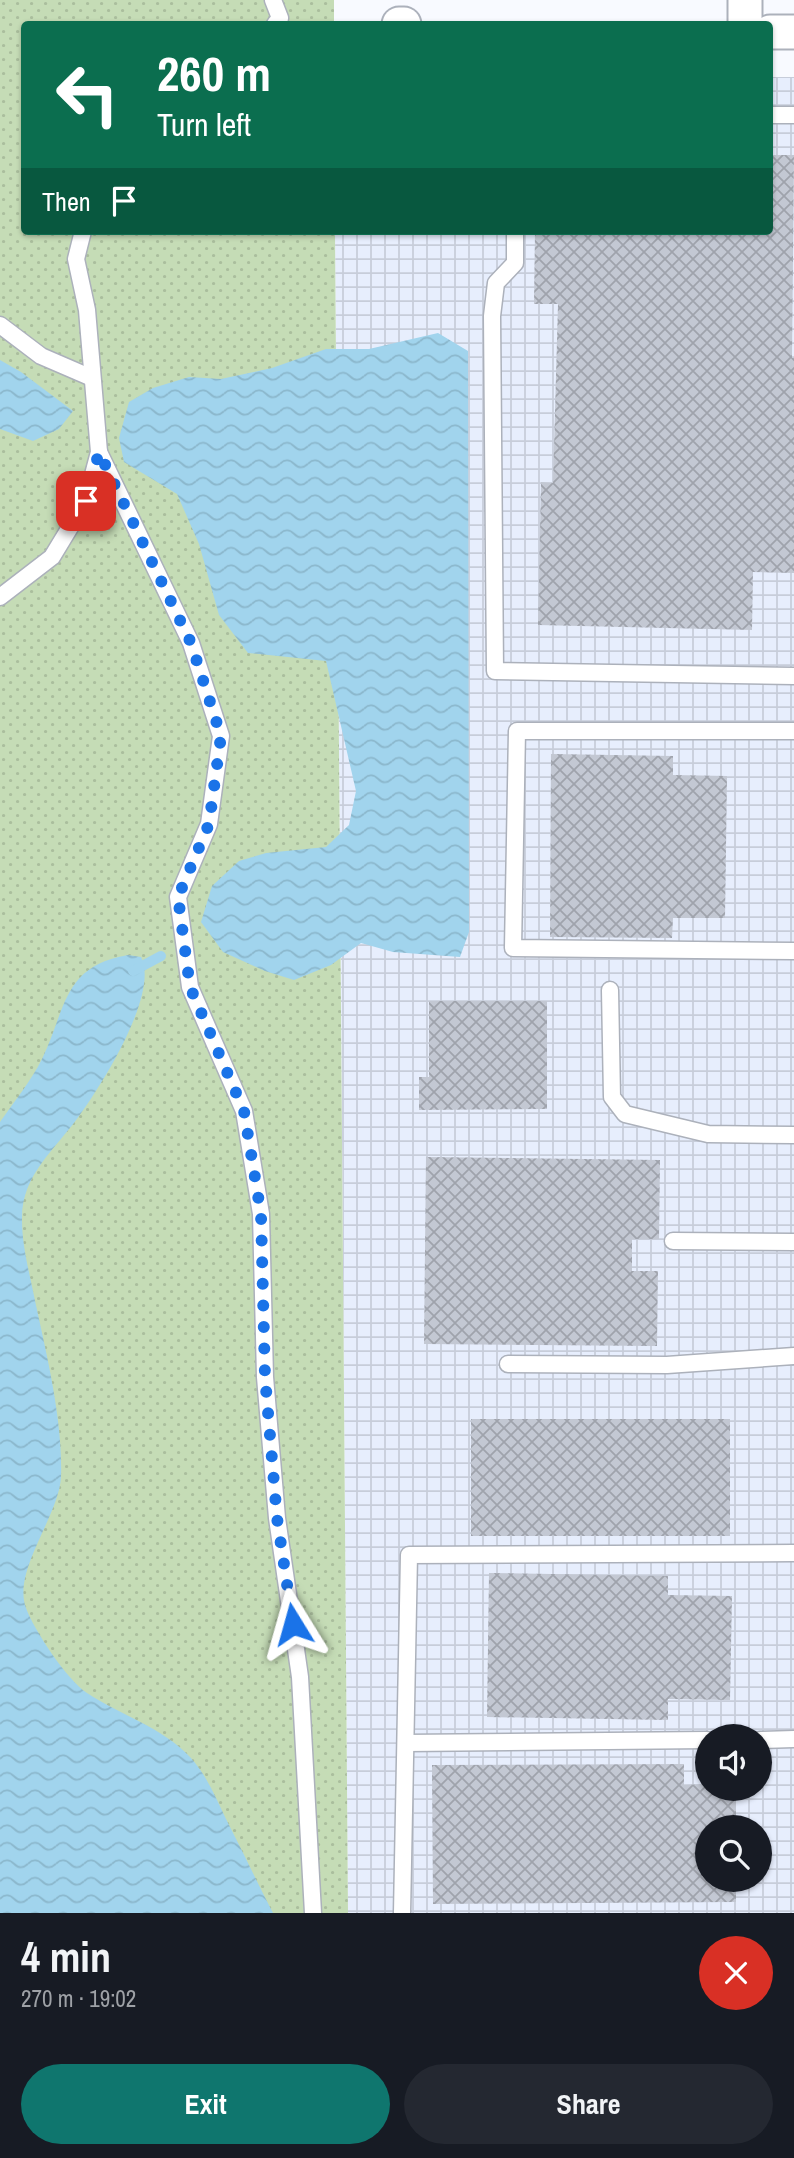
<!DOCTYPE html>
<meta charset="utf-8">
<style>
:root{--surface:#171b24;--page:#242831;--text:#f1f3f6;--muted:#9ea1a6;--accent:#0f766e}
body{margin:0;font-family:"Archivo Narrow",sans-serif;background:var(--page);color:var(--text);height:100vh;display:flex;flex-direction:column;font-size:26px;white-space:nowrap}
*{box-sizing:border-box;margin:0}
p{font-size:23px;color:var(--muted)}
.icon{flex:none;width:38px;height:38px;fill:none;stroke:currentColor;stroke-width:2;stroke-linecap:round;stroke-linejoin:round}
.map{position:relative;height:1913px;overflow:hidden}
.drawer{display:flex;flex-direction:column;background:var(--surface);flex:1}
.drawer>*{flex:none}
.top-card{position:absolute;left:21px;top:21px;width:752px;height:214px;border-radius:7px;box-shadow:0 2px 5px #0004;background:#0b6e4f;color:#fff;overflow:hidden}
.tools{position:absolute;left:695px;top:1724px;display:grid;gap:14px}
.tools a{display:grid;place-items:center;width:77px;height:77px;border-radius:50%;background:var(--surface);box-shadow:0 2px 5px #0004;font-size:35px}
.pin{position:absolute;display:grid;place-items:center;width:60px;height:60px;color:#fff;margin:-30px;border-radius:14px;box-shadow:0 4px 10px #0006}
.me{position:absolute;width:77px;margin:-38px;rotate:352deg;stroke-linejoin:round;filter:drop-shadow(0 0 5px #0008)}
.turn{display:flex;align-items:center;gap:24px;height:147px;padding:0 21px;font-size:32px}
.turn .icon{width:91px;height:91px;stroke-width:2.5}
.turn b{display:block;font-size:49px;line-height:60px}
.then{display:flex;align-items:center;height:66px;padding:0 21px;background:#0003;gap:14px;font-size:26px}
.round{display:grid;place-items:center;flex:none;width:74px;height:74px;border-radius:37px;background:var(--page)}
.headline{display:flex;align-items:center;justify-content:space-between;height:119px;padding:0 21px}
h1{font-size:42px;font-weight:800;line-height:52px}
.primary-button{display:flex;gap:14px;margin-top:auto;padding:14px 21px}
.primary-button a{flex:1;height:80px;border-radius:42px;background:var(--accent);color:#fff;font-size:28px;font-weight:800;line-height:80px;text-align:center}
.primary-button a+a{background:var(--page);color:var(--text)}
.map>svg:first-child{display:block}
.industrial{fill:url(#industrial-grid);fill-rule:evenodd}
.grass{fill:url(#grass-dots)}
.water{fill:url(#water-waves)}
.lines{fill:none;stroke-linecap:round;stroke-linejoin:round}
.stream{stroke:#a1d4ed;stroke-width:10}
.building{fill:url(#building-cross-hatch)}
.lane-casing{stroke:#acb1bb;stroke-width:19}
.street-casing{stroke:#acb1bb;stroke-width:37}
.lane{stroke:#fff;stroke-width:16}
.street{stroke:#fff;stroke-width:33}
.route{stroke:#1a73e8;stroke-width:12;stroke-dasharray:0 21.6}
</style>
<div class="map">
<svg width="794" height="1913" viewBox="0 0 794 1913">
<defs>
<pattern id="industrial-grid" width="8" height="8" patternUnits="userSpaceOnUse" patternTransform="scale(1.75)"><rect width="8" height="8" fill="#e7eefd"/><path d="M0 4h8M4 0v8" fill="none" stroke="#c7cdda"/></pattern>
<pattern id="grass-dots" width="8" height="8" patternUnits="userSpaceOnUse" patternTransform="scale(1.75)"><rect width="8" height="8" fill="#c5dcb6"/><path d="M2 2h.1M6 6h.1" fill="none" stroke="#aabe9d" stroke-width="1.8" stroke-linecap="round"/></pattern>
<pattern id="water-waves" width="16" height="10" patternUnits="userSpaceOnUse" patternTransform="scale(1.75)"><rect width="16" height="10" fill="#a1d4ed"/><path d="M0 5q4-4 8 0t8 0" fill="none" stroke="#8bb7cc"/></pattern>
<pattern id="building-cross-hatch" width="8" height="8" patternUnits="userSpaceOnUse" patternTransform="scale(1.75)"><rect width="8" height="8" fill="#c3c8d3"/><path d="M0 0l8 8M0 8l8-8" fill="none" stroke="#9fa3ac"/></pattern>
</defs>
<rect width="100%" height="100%" fill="#f8faff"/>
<path class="industrial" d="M 770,77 L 794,77 L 794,1913 L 348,1913 L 335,231 L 770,231 ZM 707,1736 L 760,1736 L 760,1788 L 707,1788 ZM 707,1827 L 760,1827 L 760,1880 L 707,1880 Z"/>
<path class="grass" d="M 0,0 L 334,0 L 334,24 L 24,24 L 24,231 L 335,231 L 348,1913 L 0,1913 Z"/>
<g class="water">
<path d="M 438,333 L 468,351 L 469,932 L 460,957 L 393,952 L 361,943 L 331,965 L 294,980 L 265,971 L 223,952 L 201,922 L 212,886 L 239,861 L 266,853 L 326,847 L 349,825 L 356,791 L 326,661 L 248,653 L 219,615 L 199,544 L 177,494 L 124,462 L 119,438 L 129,402 L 153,388 L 189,377 L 221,379 L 272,368 L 326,349 L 369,349 Z"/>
<path d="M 0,360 L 21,372 L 73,411 L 59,429 L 33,441 L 0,429 Z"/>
<path d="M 128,955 L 141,957 C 160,993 101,1086 79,1116 C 55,1150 21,1175 22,1220 C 22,1244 28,1267 33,1291 C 45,1349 63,1417 61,1477 C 59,1516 12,1571 26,1608 C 34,1630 67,1680 87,1693 C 120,1715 162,1727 190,1757 C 206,1774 216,1798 226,1819 C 242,1850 257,1882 273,1913 L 0,1913 L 0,1122 C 14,1102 31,1081 42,1059 C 66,1010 62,966 128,955 Z"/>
</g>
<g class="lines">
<path class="stream" d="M 133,971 L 161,956"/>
</g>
<g class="building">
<path d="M 770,155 L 794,155 L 792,358 L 794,358 L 794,573 L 753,572 L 752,630 L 538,625 L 541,482 L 553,483 L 558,304 L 534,304 L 535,231 L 770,231 Z"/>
<path d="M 551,754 L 673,756 L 673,775 L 727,776 L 725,918 L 673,918 L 672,938 L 550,937 Z"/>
<path d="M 429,1001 L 547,1001 L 547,1109 L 419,1110 L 419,1077 L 429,1077 Z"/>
<path d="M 426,1157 L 660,1160 L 659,1239 L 632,1239 L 632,1271 L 658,1271 L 657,1346 L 424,1344 Z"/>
<rect x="471" y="1419" width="259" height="117"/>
<path d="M 489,1573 L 668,1576 L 668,1595 L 732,1596 L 730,1700 L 668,1699 L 668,1720 L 487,1717 Z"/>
<path d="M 684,1764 L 684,1785 L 707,1784 L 707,1788 L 736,1788 L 736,1827 L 707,1827 L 707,1880 L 736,1880 L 736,1902 L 433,1904 L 432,1765 Z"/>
</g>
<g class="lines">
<defs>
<g id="lane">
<path d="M 273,0 L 280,18 L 275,24"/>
<path d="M 770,115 L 794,115"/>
<path d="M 515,231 L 515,263 L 496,283 L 492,316 L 495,671 L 794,676"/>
<path d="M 0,325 L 41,356 L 92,378"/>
<path d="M 99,452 L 191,643 L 221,736 L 209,824 L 178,897 L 190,987 L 244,1111 L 261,1214 L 265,1377 L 277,1518 L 300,1677 L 313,1913"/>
<path d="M 0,597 L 52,557 L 86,501 L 99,452 L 87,310 L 76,259 L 83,231"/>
<path d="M 794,731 L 517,731 L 513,948 L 794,951"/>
<path d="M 610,990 L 612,1097 L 625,1114 L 708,1134 L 794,1135"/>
<path d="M 673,1241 L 794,1242"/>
<path d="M 508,1364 L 667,1365 L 794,1356"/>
<path d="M 760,1740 L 794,1739"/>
<path d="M 406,1743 L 707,1740"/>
<path d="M 402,1913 L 409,1555 L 794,1553"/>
</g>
<g id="street">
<path d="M 399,24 L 404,24"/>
<path d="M 745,24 L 745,0"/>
<path d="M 770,32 L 794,32"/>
</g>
</defs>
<use href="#lane" class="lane-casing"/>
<use href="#street" class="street-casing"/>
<use href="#lane" class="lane"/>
<use href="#street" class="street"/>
</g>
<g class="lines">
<path class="route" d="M 86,501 L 99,452 L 191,643 L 221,736 L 209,824 L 178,897 L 190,987 L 244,1111 L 261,1214 L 265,1377 L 277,1518 L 293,1624"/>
</g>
</svg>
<div class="tools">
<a><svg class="icon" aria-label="sound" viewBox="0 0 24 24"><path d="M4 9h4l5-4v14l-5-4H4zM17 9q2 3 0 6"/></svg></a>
<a><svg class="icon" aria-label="search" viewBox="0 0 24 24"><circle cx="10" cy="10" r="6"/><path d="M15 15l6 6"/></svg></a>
</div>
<div class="pin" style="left:86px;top:501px;background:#d93025"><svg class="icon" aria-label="arrive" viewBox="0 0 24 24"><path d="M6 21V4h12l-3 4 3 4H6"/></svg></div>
<svg class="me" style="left:293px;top:1624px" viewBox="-20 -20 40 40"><path d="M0-17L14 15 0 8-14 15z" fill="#1a73e8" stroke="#fff" stroke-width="4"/></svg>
<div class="top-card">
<div class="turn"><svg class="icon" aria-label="left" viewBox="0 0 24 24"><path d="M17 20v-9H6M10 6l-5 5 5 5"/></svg><div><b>260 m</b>Turn left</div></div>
<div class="then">Then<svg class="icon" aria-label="arrive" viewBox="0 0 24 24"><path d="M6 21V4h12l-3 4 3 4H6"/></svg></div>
</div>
</div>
<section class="drawer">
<div class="headline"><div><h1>4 min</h1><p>270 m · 19:02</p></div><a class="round" style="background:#d93025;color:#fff"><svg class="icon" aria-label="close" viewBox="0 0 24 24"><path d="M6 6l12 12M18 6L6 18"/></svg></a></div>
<div class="primary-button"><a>Exit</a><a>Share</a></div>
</section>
